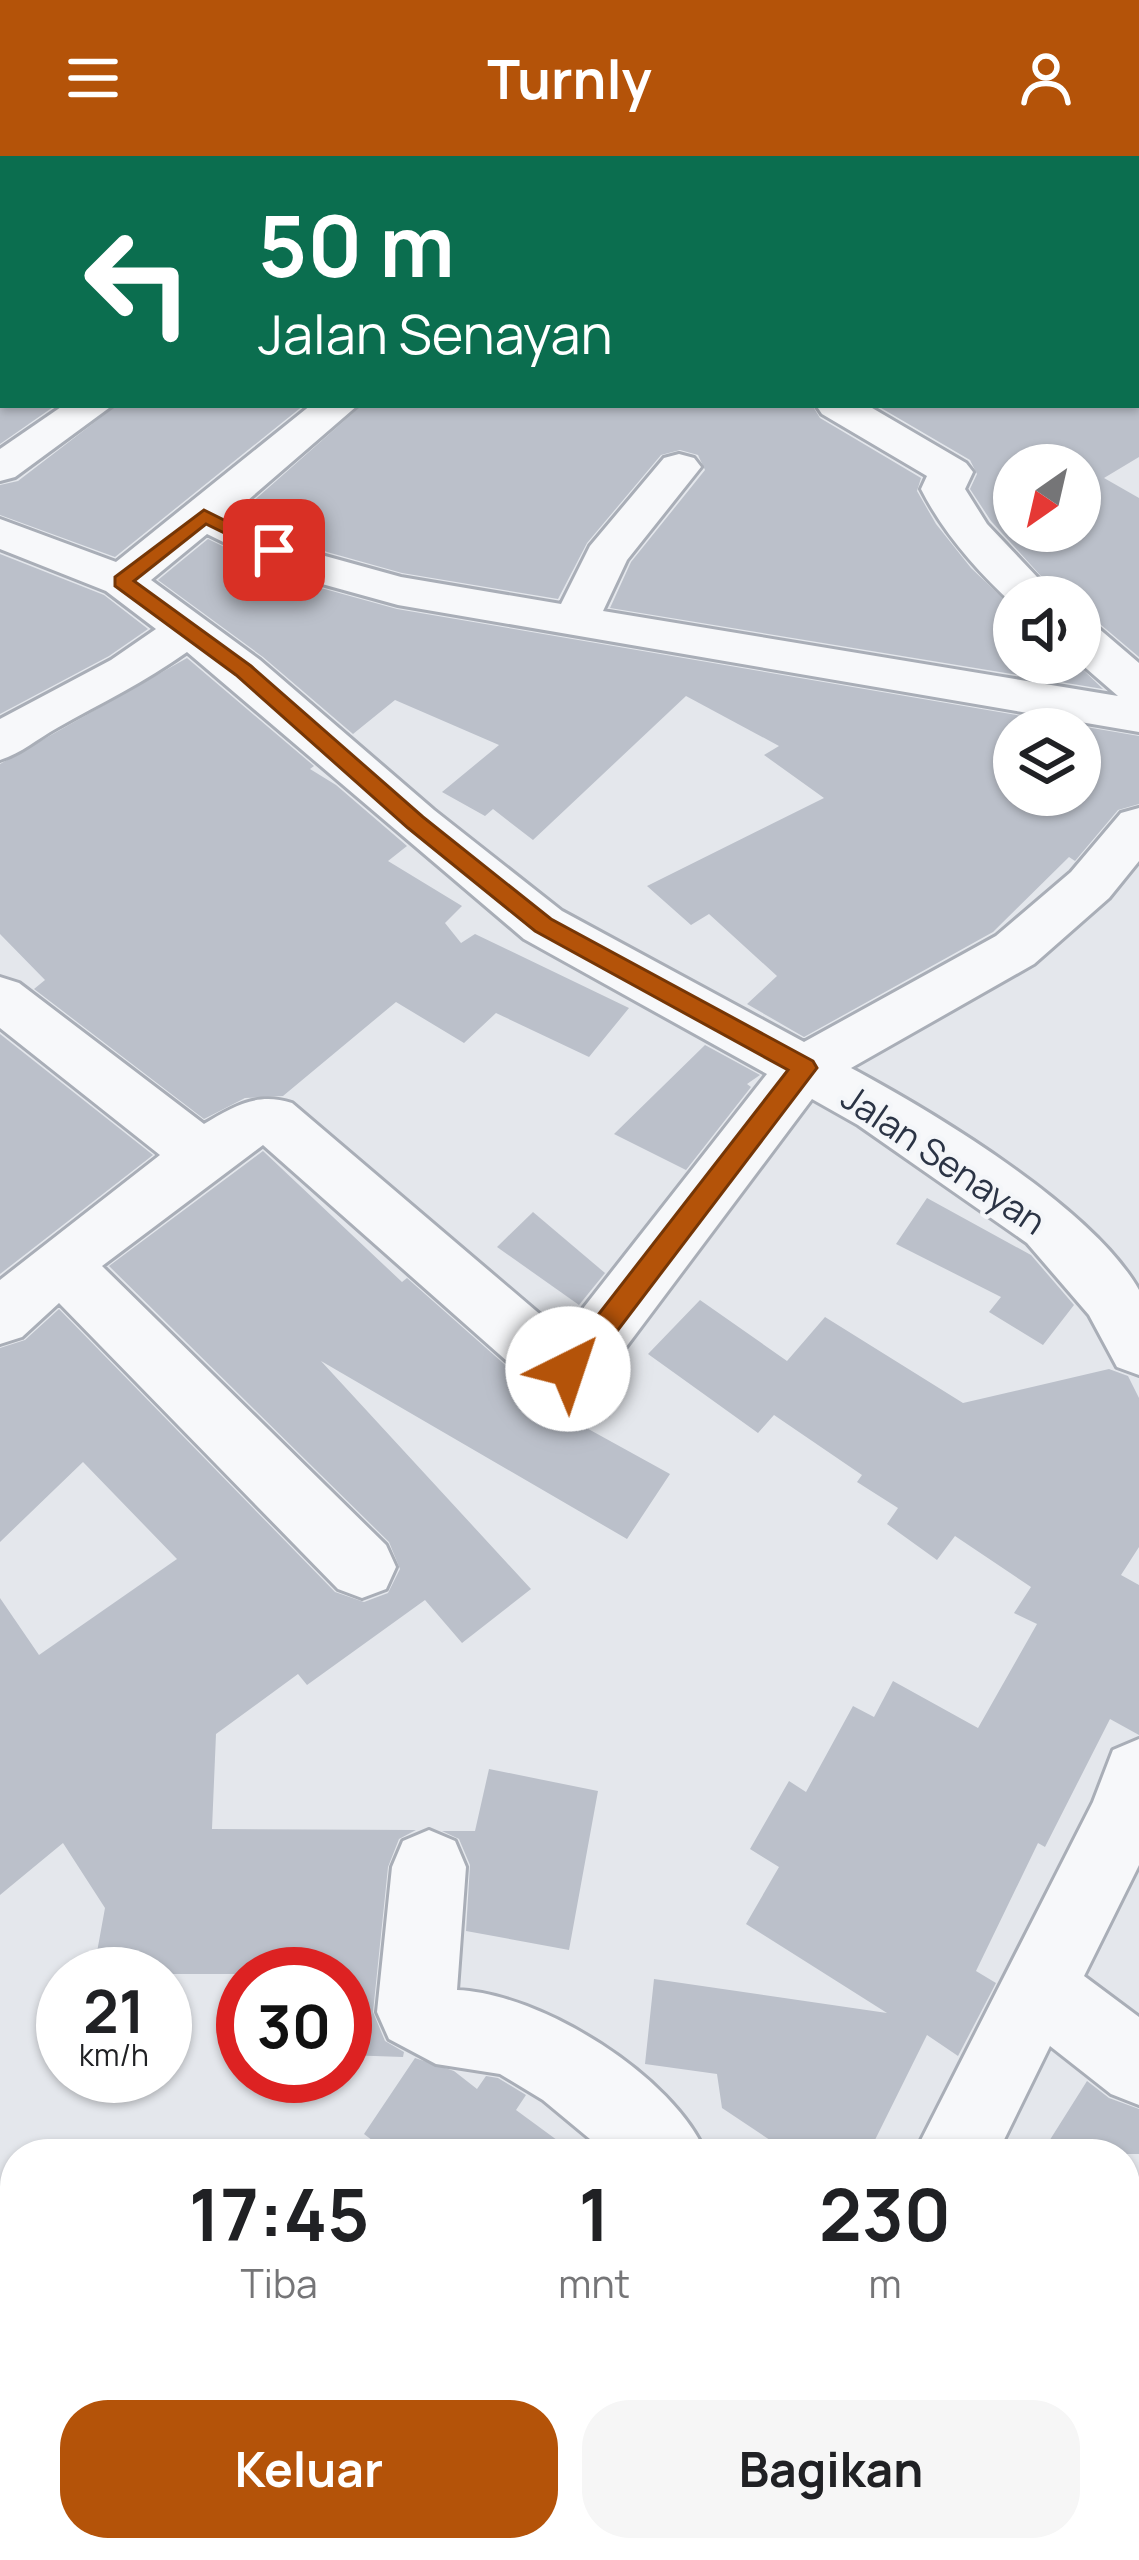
<!DOCTYPE html>
<html lang="id">
<style>
:root{--surface:#fff;--page:#f6f6f6;--text:#202124;--muted:#757577;--accent:#b45309}
body{margin:0;font-family:Manrope,sans-serif;background:var(--page);color:var(--text);height:100vh;display:flex;flex-direction:column;font-size:45px;white-space:nowrap}
*{box-sizing:border-box;margin:0}
p{font-size:39px;color:var(--muted)}
.icon{flex:none;width:66px;height:66px;fill:none;stroke:currentColor;stroke-width:2;stroke-linecap:round;stroke-linejoin:round}
.map{position:relative;flex:1;overflow:hidden}
.sheet{position:absolute;left:0px;top:1983px;width:1140px;height:423px;display:flex;flex-direction:column;background:var(--surface);border-radius:48px 48px 0 0;box-shadow:0 3px 9px #0004}
.sheet>*{flex:none}
.banner{position:absolute;left:0px;top:0px;width:1140px;height:252px;box-shadow:0 3px 9px #0004;background:#0b6e4f;color:#fff;overflow:hidden}
.needle{width:78px;rotate:214deg}
.fabs{position:absolute;left:993px;top:288px;display:grid;gap:24px}
.fabs a{display:grid;place-items:center;width:108px;height:108px;border-radius:50%;background:var(--surface);box-shadow:0 3px 9px #0004;font-size:60px}
.speed{position:absolute;left:36px;top:1791px;display:flex;gap:24px;font-size:60px;font-weight:700;text-align:center}
.speed>*{display:grid;place-content:center;width:156px;height:156px;border-radius:50%;background:var(--surface);box-shadow:0 3px 9px #0004;line-height:1}
.speed small{font-size:30px;font-weight:400}
.speed .limit{border:18px solid #d22;background:#fff;color:#111}
.pin{position:absolute;display:grid;place-items:center;width:102px;height:102px;color:#fff;margin:-51px;border-radius:24px;box-shadow:0 6px 18px #0006}
.me{position:absolute;width:132px;margin:-66px;rotate:41deg;stroke-linejoin:round;filter:drop-shadow(0 0 9px #0008)}
.turn{display:flex;align-items:center;gap:42px;height:252px;padding:0 60px;font-size:54px}
.turn .icon{width:156px;height:156px;stroke-width:2.5}
.turn b{display:block;font-size:84px;line-height:102px}
.eta{display:flex;justify-content:space-evenly;align-items:center;height:204px;text-align:center}
.eta b{font-size:72px;font-weight:700;line-height:84px}
.action{display:flex;gap:24px;margin-top:auto;padding:24px 60px}
.action a{flex:1;height:138px;border-radius:48px;background:var(--accent);color:#fff;font-size:48px;font-weight:700;line-height:138px;text-align:center}
.action a+a{background:var(--page);color:var(--text)}
header{display:flex;justify-content:space-between;align-items:center;height:156px;padding:0 60px;background:var(--accent);color:#fff;font-size:54px;font-weight:700}
.map>svg:first-child{display:block}
.building{fill:#bbc0ca;fill-rule:evenodd}
.lines{fill:none;stroke-linecap:round;stroke-linejoin:round}
.street-casing{stroke:#a9aeb7;stroke-width:6}
.street{fill:#f7f8fa;fill-rule:evenodd}
.route{fill:#b45309;stroke:#753606;stroke-width:3}
.labels{text-anchor:middle;dominant-baseline:central;stroke-width:9;stroke-linejoin:round;paint-order:stroke}
.street-label{font-size:36px;fill:#2b3445;stroke:#f4f6f9}
</style>
<header><svg class="icon" aria-label="menu" viewBox="0 0 24 24"><path d="M4 6h16M4 12h16M4 18h16"/></svg>Turnly<svg class="icon" aria-label="person" viewBox="0 0 24 24"><circle cx="12" cy="8" r="4"/><path d="M4 21q1-7 8-7t8 7"/></svg></header>
<div class="map">
<svg width="1139" height="2404" viewBox="0 0 1139 2404">
<rect width="100%" height="100%" fill="#e4e7ec"/>
<g class="building">
<path d="M 0,249 L 56,249 L 0,288 Z"/>
<path d="M 117,249 L 304,249 L 115,401 L 0,359 L 0,329 L 18,325 Z"/>
<path d="M 362,249 L 812,249 L 820,262 L 921,322 L 917,335 L 936,368 L 971,412 L 1014,453 L 1014,507 L 1076,507 L 1103,533 L 610,452 L 631,406 L 705,314 L 698,299 L 680,294 L 661,299 L 587,387 L 558,443 L 402,417 L 327,396 L 241,356 Z"/>
<path d="M 876,249 L 1139,249 L 1139,301 L 1104,322 L 1139,342 L 1139,501 L 1100,468 L 1080,463 L 1080,441 L 1060,441 L 991,365 L 970,333 L 977,318 L 970,304 ZM 1014,309 L 1080,309 L 1080,375 L 1014,375 Z"/>
<path d="M 208,383 L 292,424 L 397,453 L 1139,580 L 1139,648 L 1118,654 L 1075,705 L 1069,701 L 993,776 L 804,881 L 747,848 L 777,820 L 709,758 L 691,769 L 647,730 L 824,642 L 764,599 L 779,590 L 686,540 L 533,684 L 493,653 L 485,660 L 442,636 L 499,589 L 395,544 L 353,578 L 263,501 L 158,424 ZM 1014,573 L 1080,573 L 1080,639 L 1014,639 Z"/>
<path d="M 0,398 L 104,439 L 148,473 L 109,500 L 0,558 Z"/>
<path d="M 187,502 L 314,610 L 310,613 L 336,629 L 407,690 L 388,705 L 462,750 L 445,767 L 461,787 L 475,778 L 629,852 L 589,901 L 496,857 L 464,887 L 396,846 L 283,940 L 245,942 L 204,963 L 34,833 L 45,824 L 0,778 L 0,608 Z"/>
<path d="M 0,878 L 153,999 L 0,1118 Z"/>
<path d="M 705,889 L 760,919 L 747,928 L 751,931 L 686,1014 L 614,978 Z"/>
<path d="M 263,995 L 402,1126 L 407,1122 L 530,1231 L 523,1237 L 670,1318 L 627,1383 L 321,1205 L 531,1433 L 462,1487 L 425,1444 L 307,1529 L 298,1518 L 216,1578 L 212,1673 L 416,1674 L 399,1683 L 388,1711 L 373,1856 L 385,1885 L 404,1896 L 403,1901 L 345,1899 L 345,1818 L 93,1818 L 105,1752 L 63,1687 L 0,1739 L 0,1442 L 39,1499 L 177,1403 L 83,1306 L 0,1386 L 0,1192 L 25,1184 L 59,1153 L 335,1436 L 364,1446 L 388,1437 L 400,1413 L 389,1386 L 109,1110 Z"/>
<path d="M 927,1042 L 1031,1099 L 1074,1149 L 1043,1189 L 989,1156 L 1001,1141 L 896,1088 Z"/>
<path d="M 533,1056 L 605,1117 L 579,1149 L 497,1091 Z"/>
<path d="M 700,1144 L 787,1205 L 825,1161 L 963,1247 L 1109,1213 L 1128,1220 L 1139,1242 L 1139,1391 L 1121,1419 L 1139,1429 L 1139,1579 L 1110,1563 L 1045,1691 L 1038,1687 L 976,1815 L 996,1827 L 958,1900 L 927,1879 L 868,1998 L 791,1998 L 722,1952 L 717,1918 L 645,1908 L 654,1823 L 887,1857 L 746,1768 L 779,1711 L 750,1693 L 789,1625 L 806,1636 L 853,1550 L 874,1561 L 893,1525 L 978,1572 L 1037,1468 L 1014,1457 L 1031,1431 L 955,1380 L 937,1404 L 887,1368 L 898,1352 L 857,1326 L 862,1319 L 774,1259 L 758,1277 L 648,1198 Z"/>
<path d="M 489,1613 L 598,1635 L 569,1794 L 466,1775 L 470,1709 L 459,1683 L 442,1675 L 475,1675 Z"/>
<path d="M 415,1902 L 454,1915 L 477,1933 L 486,1920 L 498,1922 L 526,1939 L 516,1954 L 576,1998 L 390,1998 L 364,1978 Z"/>
<path d="M 1087,1925 L 1109,1942 L 1139,1953 L 1139,1998 L 1041,1998 Z"/>
</g>
<g class="lines">
<defs>
<g id="street">
<path d="M 199,0 L 241,0 L 243,3 L 201,3 Z"/>
<path d="M 950,0 L 998,0 L 1000,3 L 952,3 Z"/>
<rect x="1137" y="29" width="2" height="23"/>
<path d="M 0,100 L 3,101 L 3,125 L 0,124 Z"/>
<path d="M 64,249 L 113,249 L 15,321 L 0,325 L 0,293 Z"/>
<path d="M 311,249 L 358,249 L 233,357 L 325,400 L 401,421 L 561,448 L 590,390 L 664,302 L 679,298 L 694,302 L 701,311 L 627,404 L 603,455 L 1118,540 L 1080,507 L 1080,467 L 1097,471 L 1139,507 L 1139,576 L 398,449 L 293,420 L 207,378 L 151,424 L 260,504 L 434,654 L 562,755 L 804,886 L 996,780 L 1071,716 L 1121,657 L 1139,652 L 1139,705 L 1109,742 L 1034,808 L 851,912 C 935,957 1093,1052 1139,1134 L 1139,1219 L 1117,1211 L 1089,1159 L 1027,1087 L 858,969 L 812,943 L 599,1227 L 568,1240 L 534,1229 L 263,989 L 102,1110 L 386,1389 L 396,1411 L 386,1433 L 362,1442 L 338,1433 L 59,1147 L 22,1181 L 0,1188 L 0,1124 L 160,999 L 0,872 L 0,821 L 19,827 L 204,968 C 234,950 257,936 292,947 L 563,1178 L 767,918 L 524,783 L 187,496 C 145,526 101,547 57,572 C 37,583 22,597 0,604 L 0,563 L 111,504 L 156,473 L 106,435 L 0,393 L 0,363 L 116,406 Z"/>
<path d="M 816,249 L 867,249 L 966,307 L 973,316 L 965,333 L 987,368 L 1056,441 L 1014,441 L 1014,449 C 977,415 944,378 921,333 L 927,320 L 822,258 Z"/>
<path d="M 1139,1583 L 1139,1709 L 1084,1820 L 1139,1861 L 1139,1949 L 1111,1938 L 1050,1890 L 997,1998 L 914,1998 L 1093,1646 L 1113,1594 Z"/>
<path d="M 429,1674 L 455,1685 L 466,1711 L 457,1834 C 540,1837 674,1920 706,1998 L 608,1998 L 543,1944 L 500,1918 L 436,1908 L 389,1883 L 377,1856 L 392,1711 L 403,1685 Z"/>
<path d="M 1125,2366 L 1139,2372 L 1139,2404 L 1030,2404 L 1035,2391 L 1125,2391 Z"/>
<path d="M 730,2391 L 820,2391 L 816,2404 L 726,2404 Z"/>
</g>
</defs>
<use href="#street" class="street-casing"/>
<use href="#street" class="street"/>
</g>
<path class="route" d="M 204,354 L 284,394 L 267,398 L 206,368 L 134,425 L 251,510 L 423,661 L 551,763 L 813,905 L 817,912 L 586,1216 L 568,1225 L 558,1221 L 554,1213 L 567,1199 L 788,914 L 535,775 L 408,672 L 236,519 L 115,430 L 115,421 Z"/>
<g class="labels">
<g class="street-label">
<text transform="translate(944 1003) rotate(34)">Jalan Senayan</text>
</g>
</g>
</svg>
<div class="fabs">
<a><svg class="needle" viewBox="-14 -14 28 28"><path d="M0-13l5 13h-10z" fill="#e53935"/><path d="M0 13l5-13h-10z" fill="#757577"/></svg></a>
<a><svg class="icon" aria-label="sound" viewBox="0 0 24 24"><path d="M4 9h4l5-4v14l-5-4H4zM17 9q2 3 0 6"/></svg></a>
<a><svg class="icon" aria-label="layers" viewBox="0 0 24 24"><path d="M12 4l9 5-9 5-9-5zM3 14l9 5 9-5"/></svg></a>
</div>
<div class="speed"><div>21<small>km/h</small></div><div class="limit">30</div></div>
<div class="pin" style="left:274px;top:394px;background:#d93025"><svg class="icon" aria-label="arrive" viewBox="0 0 24 24"><path d="M6 21V4h12l-3 4 3 4H6"/></svg></div>
<svg class="me" style="left:568px;top:1213px" viewBox="-20 -20 40 40"><circle r="19" fill="#fff"/><path d="M0-13L10 11 0 6-10 11z" fill="#b45309"/></svg>
<div class="banner">
<div class="turn"><svg class="icon" aria-label="left" viewBox="0 0 24 24"><path d="M17 20v-9H6M10 6l-5 5 5 5"/></svg><div><b>50 m</b>Jalan Senayan</div></div>
</div>
<section class="sheet">
<div class="eta">
<div><b>17:45</b><p>Tiba</p></div>
<div><b>1</b><p>mnt</p></div>
<div><b>230</b><p>m</p></div>
</div>
<div class="action"><a>Keluar</a><a>Bagikan</a></div>
</section>
</div>
